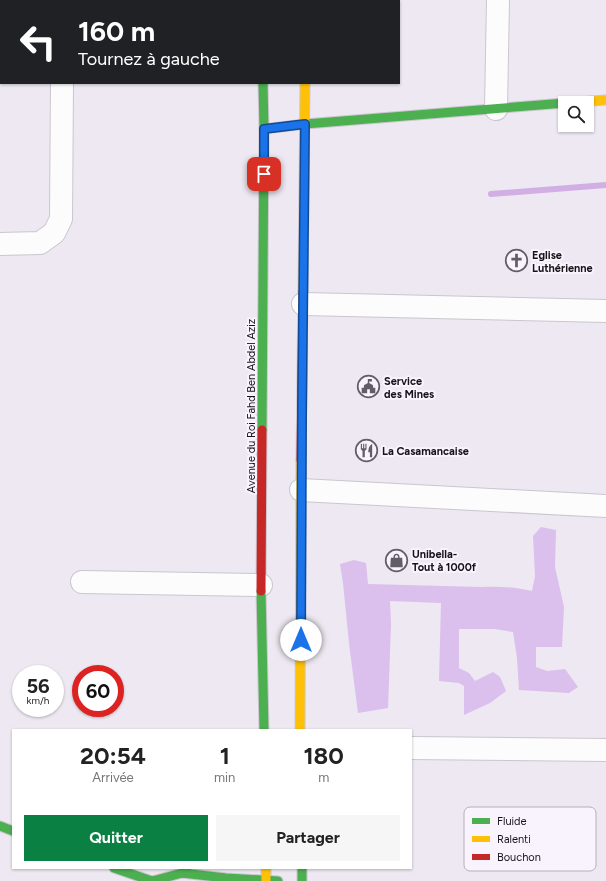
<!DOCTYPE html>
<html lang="fr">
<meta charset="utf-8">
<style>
:root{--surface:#fff;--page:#f6f6f6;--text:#222;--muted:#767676;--accent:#0b8043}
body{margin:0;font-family:Figtree,sans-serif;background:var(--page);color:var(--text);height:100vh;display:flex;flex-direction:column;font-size:15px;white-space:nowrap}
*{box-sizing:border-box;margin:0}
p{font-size:13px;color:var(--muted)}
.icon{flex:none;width:22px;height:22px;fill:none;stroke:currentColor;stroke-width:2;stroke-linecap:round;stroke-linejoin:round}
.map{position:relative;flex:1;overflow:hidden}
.details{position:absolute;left:12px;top:729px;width:400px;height:140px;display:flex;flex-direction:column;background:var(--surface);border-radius:0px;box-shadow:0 1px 3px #0004}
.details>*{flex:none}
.guide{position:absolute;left:0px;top:0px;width:400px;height:84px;box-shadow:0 1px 3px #0004;background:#202124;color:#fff;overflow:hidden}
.tools{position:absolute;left:558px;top:96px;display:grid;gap:8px}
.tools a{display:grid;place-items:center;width:36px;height:36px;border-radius:0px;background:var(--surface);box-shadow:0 1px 3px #0004;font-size:20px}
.speed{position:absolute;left:12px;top:665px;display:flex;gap:8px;font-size:20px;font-weight:700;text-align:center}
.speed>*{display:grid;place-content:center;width:52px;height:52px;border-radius:50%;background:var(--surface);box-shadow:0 1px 3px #0004;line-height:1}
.speed small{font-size:10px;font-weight:400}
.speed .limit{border:6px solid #d22;background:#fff;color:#111}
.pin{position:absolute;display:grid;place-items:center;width:34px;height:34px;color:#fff;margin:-17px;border-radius:8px;box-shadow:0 2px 6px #0006}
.me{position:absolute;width:44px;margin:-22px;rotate:0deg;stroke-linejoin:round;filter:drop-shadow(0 0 3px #0008)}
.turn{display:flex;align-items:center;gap:14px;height:84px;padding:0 12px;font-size:18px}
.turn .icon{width:52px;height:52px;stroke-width:2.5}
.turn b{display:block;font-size:28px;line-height:34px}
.eta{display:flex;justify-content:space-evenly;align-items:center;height:68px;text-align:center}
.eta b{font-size:24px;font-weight:700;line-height:28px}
.button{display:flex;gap:8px;margin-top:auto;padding:8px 12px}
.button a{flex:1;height:46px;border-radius:0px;background:var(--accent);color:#fff;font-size:16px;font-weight:700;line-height:46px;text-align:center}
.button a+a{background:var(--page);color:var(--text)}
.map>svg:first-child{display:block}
.forest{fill:#dbbfec}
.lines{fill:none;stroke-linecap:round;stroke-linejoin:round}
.stream{stroke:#d1afe5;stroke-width:6}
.street-casing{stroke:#cbc6ce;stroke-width:24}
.fast-casing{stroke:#cbc6ce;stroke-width:11}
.slow-casing{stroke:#cbc6ce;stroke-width:11}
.jam-casing{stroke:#cbc6ce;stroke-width:11}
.street{stroke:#fcfcfd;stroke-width:22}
.fast{stroke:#4caf50;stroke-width:9}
.slow{stroke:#ffc107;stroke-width:9}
.jam{stroke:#c62828;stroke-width:9}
.route-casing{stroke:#114b97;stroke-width:10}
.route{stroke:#1a73e8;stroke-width:7}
.labels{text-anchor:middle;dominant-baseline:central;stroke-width:4;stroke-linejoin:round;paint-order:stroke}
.poi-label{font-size:11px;font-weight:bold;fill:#171319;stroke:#f9f3fd;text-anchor:start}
.street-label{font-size:11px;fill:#171319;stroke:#f9f3fd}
.key{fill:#f9f3fd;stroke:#b5b0b9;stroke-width:1}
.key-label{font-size:11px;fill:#171319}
</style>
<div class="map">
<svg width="606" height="881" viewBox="0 0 606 881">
<rect width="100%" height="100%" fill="#ede8f1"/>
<path class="forest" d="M 541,527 L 556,530 L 555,567 L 564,607 L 562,647 L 536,647 L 536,667 L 547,671 L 565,669 L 578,687 L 569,693 L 519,690 L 517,658 L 513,632 L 495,629 L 459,629 L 459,668 L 469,673 L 475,681 L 493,672 L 500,677 L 506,691 L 490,703 L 464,715 L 464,686 L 459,683 L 439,681 L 441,603 L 390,601 L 391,624 L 388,708 L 358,713 L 349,643 L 343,583 L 340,564 L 354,560 L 366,563 L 368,584 L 482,587 C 499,586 515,587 532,591 L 535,576 L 533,536 Z"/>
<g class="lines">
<path class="stream" d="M 491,194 L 606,185"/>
<defs>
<g id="street">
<path d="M 94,0 L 94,1"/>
<path d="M 0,63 L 1,63"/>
<path d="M 496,109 L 498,0"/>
<path d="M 0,244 L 40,243 L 54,233 L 61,219 L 62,83"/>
<path d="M 303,304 L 606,311"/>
<path d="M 301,490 L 606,506"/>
<path d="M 82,582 L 261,585"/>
<path d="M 411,748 L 606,750"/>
</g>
<g id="fast">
<path d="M 306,0 L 306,1"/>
<path d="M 264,129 L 305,124 L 565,103"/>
<path d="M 262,430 L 264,129 L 263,83"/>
<path d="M 261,591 L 264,730"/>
<path d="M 0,826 L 13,831"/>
<path d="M 114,868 L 152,881"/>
<path d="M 302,868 L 302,881"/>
<path d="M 182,873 L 187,868"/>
<path d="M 152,881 L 182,873 L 226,878 L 278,881"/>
</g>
<g id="slow">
<path d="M 263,0 L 263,1"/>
<path d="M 565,103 L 606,100"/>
<path d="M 303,292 L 305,83"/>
<path d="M 300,730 L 301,460"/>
<path d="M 266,868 L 266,881"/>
</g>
<g id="jam">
<path d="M 301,460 L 303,292"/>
<path d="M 261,591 L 262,430"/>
</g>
</defs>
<use href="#street" class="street-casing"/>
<use href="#fast" class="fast-casing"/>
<use href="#slow" class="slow-casing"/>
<use href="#jam" class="jam-casing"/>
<use href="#street" class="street"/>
<use href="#fast" class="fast"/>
<use href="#slow" class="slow"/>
<use href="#jam" class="jam"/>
</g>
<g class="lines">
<defs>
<path id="route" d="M 264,174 L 264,129 L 305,124 L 302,416 L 301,640"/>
</defs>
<use href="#route" class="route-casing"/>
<use href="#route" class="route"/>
</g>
<defs>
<symbol id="church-ring" viewBox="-11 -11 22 22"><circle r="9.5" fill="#f9f3fd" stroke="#625e65" stroke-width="1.5"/><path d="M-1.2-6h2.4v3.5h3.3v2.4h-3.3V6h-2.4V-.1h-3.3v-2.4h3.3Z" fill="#625e65"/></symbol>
<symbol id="civic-ring" viewBox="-11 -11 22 22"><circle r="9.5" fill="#f9f3fd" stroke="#625e65" stroke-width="1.5"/><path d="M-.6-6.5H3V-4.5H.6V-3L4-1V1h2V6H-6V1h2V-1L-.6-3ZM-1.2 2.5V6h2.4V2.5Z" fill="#625e65"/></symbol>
<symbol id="restaurant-ring" viewBox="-11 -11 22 22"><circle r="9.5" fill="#f9f3fd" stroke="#625e65" stroke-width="1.5"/><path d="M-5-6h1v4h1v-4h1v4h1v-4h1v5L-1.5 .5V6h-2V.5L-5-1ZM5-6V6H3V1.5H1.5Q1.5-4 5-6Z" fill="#625e65"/></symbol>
<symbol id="shop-ring" viewBox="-11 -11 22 22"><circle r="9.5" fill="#f9f3fd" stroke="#625e65" stroke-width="1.5"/><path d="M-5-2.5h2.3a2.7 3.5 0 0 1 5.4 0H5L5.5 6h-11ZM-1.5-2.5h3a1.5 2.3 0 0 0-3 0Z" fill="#625e65"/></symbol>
</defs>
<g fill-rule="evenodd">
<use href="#church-ring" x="504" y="248" width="25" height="25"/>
<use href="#civic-ring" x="356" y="374" width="25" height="25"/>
<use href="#restaurant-ring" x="354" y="438" width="25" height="25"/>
<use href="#shop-ring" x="384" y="548" width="25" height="25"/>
</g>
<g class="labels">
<g class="poi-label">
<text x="532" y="255">Eglise<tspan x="532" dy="13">Luthérienne</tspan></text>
<text x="384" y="381">Service<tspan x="384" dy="13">des Mines</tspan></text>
<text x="382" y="451">La Casamancaise</text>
<text x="412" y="554">Unibella-<tspan x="412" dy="13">Tout à 1000f</tspan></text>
</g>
<g class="street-label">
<text transform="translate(251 406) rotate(-90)">Avenue du Roi Fahd Ben Abdel Aziz</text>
</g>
</g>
<rect x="464" y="807" width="132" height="64" rx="6" class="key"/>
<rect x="472" y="818" width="18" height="6" fill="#4caf50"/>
<rect x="472" y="836" width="18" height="6" fill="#ffc107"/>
<rect x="472" y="854" width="18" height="6" fill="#c62828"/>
<g class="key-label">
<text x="497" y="825">Fluide</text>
<text x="497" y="843">Ralenti</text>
<text x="497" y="861">Bouchon</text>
</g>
</svg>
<div class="tools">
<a><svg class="icon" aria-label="search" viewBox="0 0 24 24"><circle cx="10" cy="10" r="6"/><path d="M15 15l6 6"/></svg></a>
</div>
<div class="speed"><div>56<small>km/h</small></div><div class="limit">60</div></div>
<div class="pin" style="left:264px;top:174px;background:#d93025"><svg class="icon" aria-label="arrive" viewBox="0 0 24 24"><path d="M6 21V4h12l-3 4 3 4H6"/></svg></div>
<svg class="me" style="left:301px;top:640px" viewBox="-20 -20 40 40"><circle r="19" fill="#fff"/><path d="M0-13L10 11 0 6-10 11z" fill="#1a73e8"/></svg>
<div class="guide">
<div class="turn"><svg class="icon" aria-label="left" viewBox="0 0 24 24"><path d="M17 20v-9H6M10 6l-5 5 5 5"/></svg><div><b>160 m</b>Tournez à gauche</div></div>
</div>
<section class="details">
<div class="eta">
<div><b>20:54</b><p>Arrivée</p></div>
<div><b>1</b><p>min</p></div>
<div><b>180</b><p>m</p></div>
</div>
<div class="button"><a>Quitter</a><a>Partager</a></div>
</section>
</div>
